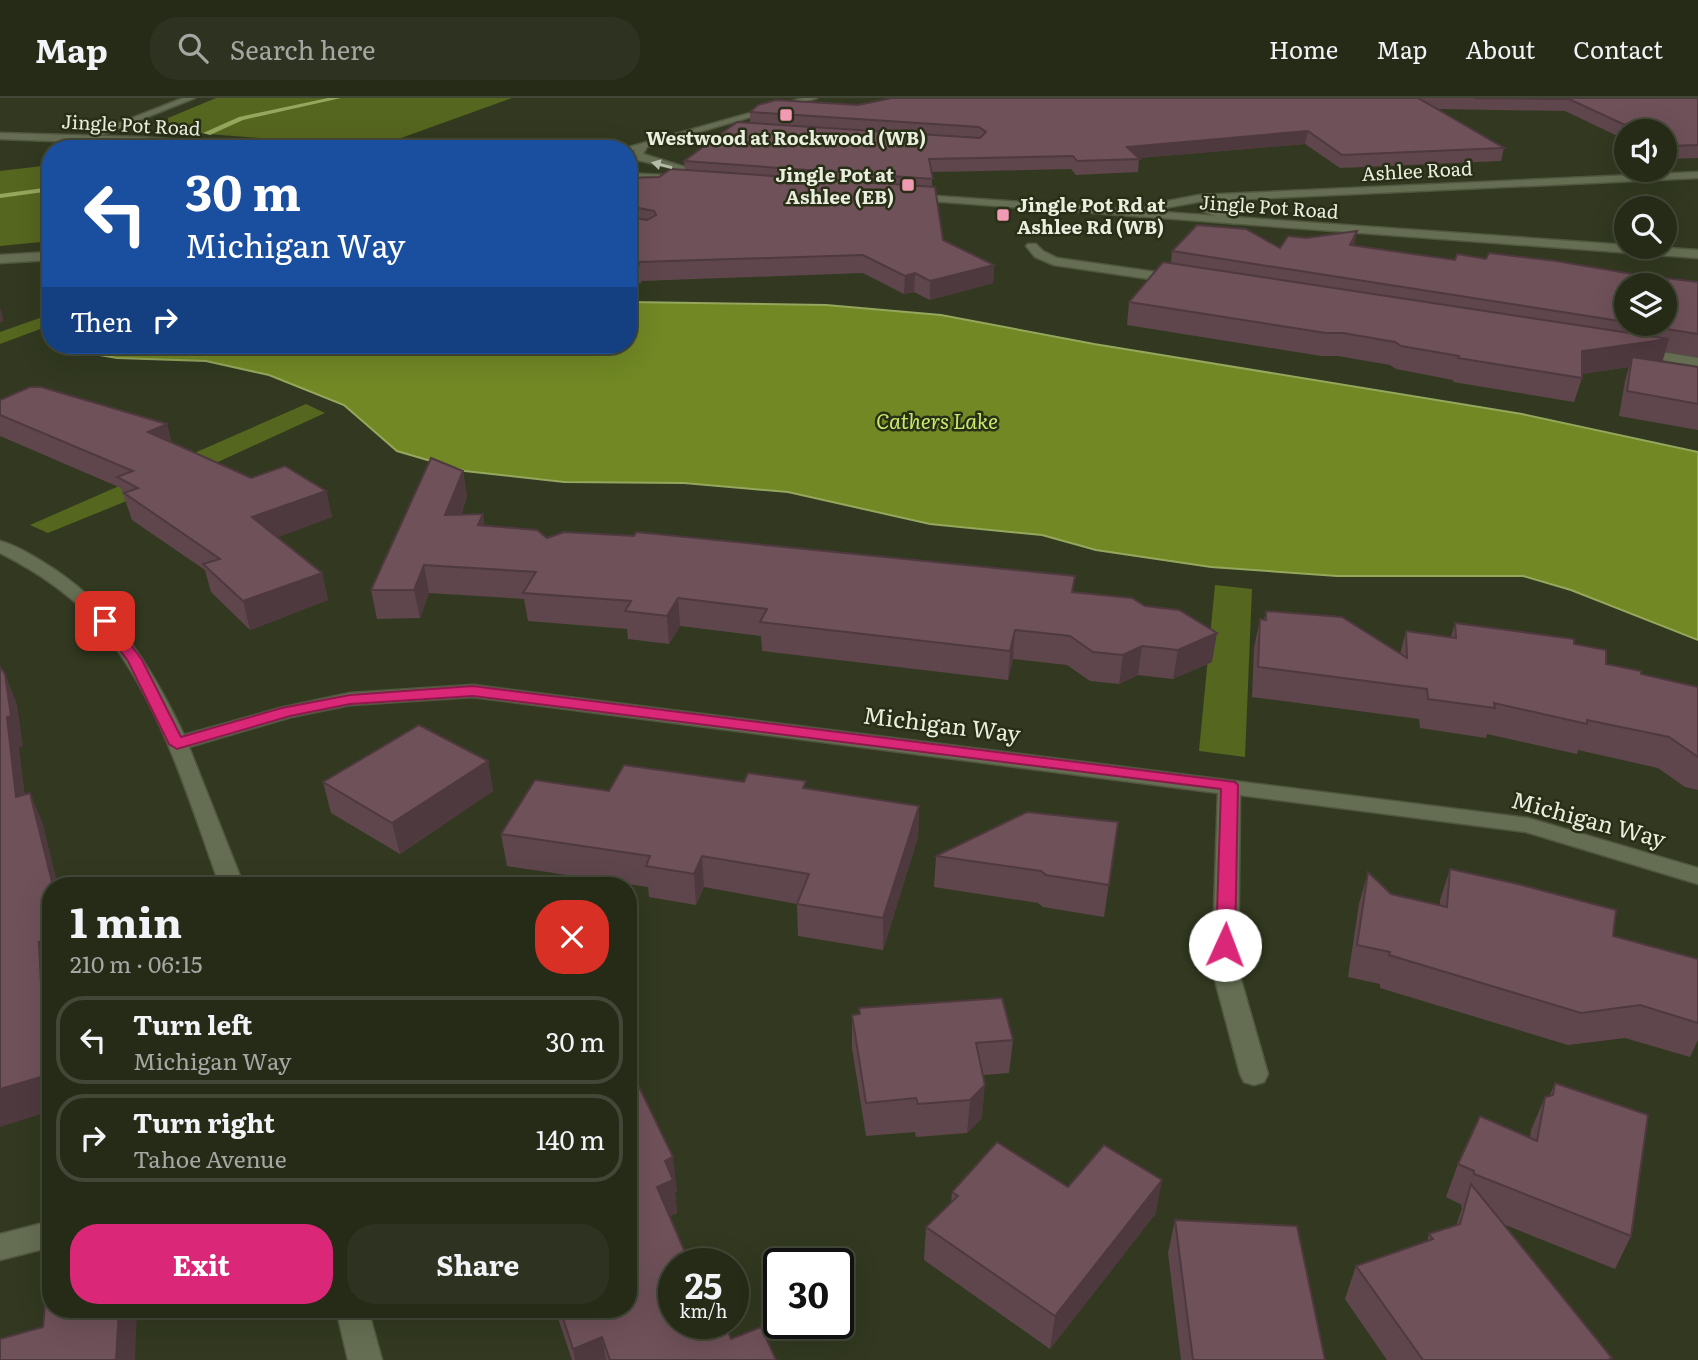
<!DOCTYPE html>
<meta charset="utf-8">
<style>
:root{--surface:#262b18;--page:#2e3321;--text:#f1f3f6;--muted:#a4a7a2;--line:#424737;--accent:#db2777}
body{margin:0;font-family:Literata,serif;background:var(--page);color:var(--text);height:100vh;display:flex;flex-direction:column;font-size:26px;white-space:nowrap}
*{box-sizing:border-box;margin:0}
p{font-size:23px;color:var(--muted)}
.icon{flex:none;width:38px;height:38px;fill:none;stroke:currentColor;stroke-width:2;stroke-linecap:round;stroke-linejoin:round}
.map{position:relative;flex:1;overflow:hidden}
.side{position:absolute;left:42px;top:779px;width:595px;height:441px;display:flex;flex-direction:column;background:var(--surface);border-radius:28px;box-shadow:0 7px 28px #0002,0 0 0 2px var(--line)}
.side>*{flex:none}
.top-card{position:absolute;left:42px;top:42px;width:595px;height:214px;border-radius:28px;box-shadow:0 7px 28px #0002,0 0 0 2px var(--line);background:#1a4fa0;color:#fff;overflow:hidden}
.buttons{position:absolute;left:1614px;top:21px;display:grid;gap:14px}
.buttons a{display:grid;place-items:center;width:63px;height:63px;border-radius:50%;background:var(--surface);box-shadow:0 7px 28px #0002,0 0 0 2px var(--line);font-size:35px}
.speed{position:absolute;left:658px;top:1150px;display:flex;gap:14px;font-size:35px;font-weight:700;text-align:center}
.speed>*{display:grid;place-content:center;width:91px;height:91px;border-radius:50%;background:var(--surface);box-shadow:0 7px 28px #0002,0 0 0 2px var(--line);line-height:1}
.speed small{font-size:18px;font-weight:400}
.speed .limit{border:4px solid #111;border-radius:10px;background:#fff;color:#111}
.pin{position:absolute;display:grid;place-items:center;width:60px;height:60px;color:#fff;margin:-30px;border-radius:14px;box-shadow:0 4px 10px #0006}
.me{position:absolute;width:77px;margin:-38px;rotate:2deg;stroke-linejoin:round;filter:drop-shadow(0 0 5px #0008)}
.turn{display:flex;align-items:center;gap:24px;height:147px;padding:0 28px;font-size:32px}
.turn .icon{width:91px;height:91px;stroke-width:2.5}
.turn b{display:block;font-size:49px;line-height:60px}
.then{display:flex;align-items:center;height:66px;padding:0 28px;background:#0003;gap:14px;font-size:26px}
.round{display:grid;place-items:center;flex:none;width:74px;height:74px;border-radius:28px;background:var(--page)}
.summary{display:flex;align-items:center;justify-content:space-between;height:119px;padding:0 28px}
h1{font-size:42px;font-weight:700;line-height:52px}
.action{display:flex;gap:14px;margin-top:auto;padding:14px 28px}
.action a{flex:1;height:80px;border-radius:28px;background:var(--accent);color:#fff;font-size:28px;font-weight:700;line-height:80px;text-align:center}
.action a+a{background:var(--page);color:var(--text)}
ul{padding:0;list-style:none}
li{display:flex;align-items:center;gap:21px;height:88px;margin:0 14px 10px;padding:0 14px;border:4px solid var(--line);border-radius:28px}
li div{flex:1}
li b{display:block;font-size:26px}
li em{font-style:normal}
header{display:flex;align-items:center;gap:42px;box-sizing:border-box;height:98px;padding:0 35px;background:var(--surface);border-bottom:2px solid var(--line)}
header strong{font-size:33px}
nav{display:flex;gap:38px;margin-inline-start:auto;font-size:24px}
.search{width:490px;height:63px;background:var(--page);display:flex;align-items:center;gap:18px;box-sizing:border-box;padding:0 24px;border-radius:28px;color:var(--muted);font-size:26px}
.map>svg:first-child{display:block}
.green{fill:#55661f}
.water{fill:#718825;stroke:#95a75c;stroke-width:2}
.lines{fill:none;stroke-linecap:round;stroke-linejoin:round}
.stream{fill:#95a75c;fill-rule:evenodd}
.minor-casing{stroke:#50563f;stroke-width:3}
.tertiary-casing{stroke:#50563f;stroke-width:3}
.minor{fill:#656e52;fill-rule:evenodd}
.tertiary{fill:#656e52;fill-rule:evenodd}
.wall{fill:#5f464d;fill-rule:evenodd}
.shaded-wall{fill:#4e393e}
.building{fill:#6f5159;stroke:#4e393e;stroke-width:2}
.oneway{fill:#b4bba6}
.route{fill:#db2777;stroke:#8e194d;stroke-width:2}
.poi-dot{fill:#f09ab4;stroke:#282f16;stroke-width:2.5}
.labels{text-anchor:middle;dominant-baseline:central;stroke-width:5;stroke-linejoin:round;paint-order:stroke}
.far-street-label{font-size:19px;fill:#e9eede;stroke:#282f16}
.far-poi-label{font-size:19px;font-weight:bold;fill:#e9eede;stroke:#282f16}
.far-water-label{font-size:21px;font-style:italic;fill:#c8ea6c;stroke:#282f16}
.street-label{font-size:23px;fill:#e9eede;stroke:#282f16}
</style>
<header>
<strong>Map</strong>
<div class="search"><svg class="icon" aria-label="search" viewBox="0 0 24 24"><circle cx="10" cy="10" r="6"/><path d="M15 15l6 6"/></svg>Search here</div>
<nav><a>Home</a><a>Map</a><a>About</a><a>Contact</a></nav>
</header>
<div class="map">
<svg width="1698" height="1262" viewBox="0 0 1698 1262">
<rect width="100%" height="100%" fill="#323920"/>
<g class="green">
<path d="M 216,0 L 512,0 L 376,49 L 169,33 L 168,20 Z"/>
<path d="M 51,67 L 51,143 L 0,148 L 0,73 Z"/>
<path d="M 51,216 L 51,227 L 0,246 L 0,234 Z"/>
<path d="M 306,306 L 325,315 L 183,380 L 48,435 L 30,427 Z"/>
<path d="M 1215,487 L 1252,491 L 1245,659 L 1199,653 Z"/>
</g>
<path class="water" d="M 628,204 L 826,207 L 941,217 L 1094,246 L 1522,316 L 1698,354 L 1698,542 L 1571,492 L 1523,478 L 1337,478 L 1211,469 L 1096,452 L 1042,437 L 930,426 L 788,394 L 684,385 L 564,384 L 465,373 L 397,353 L 344,307 L 269,277 L 206,263 L 117,260 L 94,256 L 78,248 L 628,247 Z"/>
<g class="lines">
<g class="stream">
<path d="M 328,0 L 341,0 L 243,22 L 210,37 L 203,35 L 239,19 Z"/>
<path d="M 51,89 L 51,93 L 0,100 L 0,96 Z"/>
</g>
<defs>
<g id="minor">
<path d="M 183,0 L 195,0 L 89,42 L 81,40 Z"/>
<path d="M 1698,74 L 1698,80 L 1227,102 L 1213,106 L 1213,109 L 1238,121 L 1240,123 L 1234,126 L 1203,113 L 1203,103 L 1159,111 L 1140,119 L 1134,116 L 1152,106 L 1199,97 Z"/>
<path d="M 1028,146 L 1036,146 L 1043,153 L 1057,160 L 1177,177 L 1183,181 L 1177,185 L 1054,167 L 1035,159 L 1026,148 Z"/>
<path d="M 1638,250 L 1698,260 L 1698,268 L 1633,257 L 1631,254 Z"/>
<path d="M 0,443 C 15,447 30,456 43,464 C 111,505 151,567 184,637 L 280,610 L 350,595 L 473,587 L 1528,720 L 1698,770 L 1698,786 L 1526,734 L 1240,697 L 1238,871 L 1268,976 L 1264,984 L 1254,987 L 1244,984 L 1240,976 L 1212,871 L 1218,695 L 473,599 L 350,607 L 291,619 L 189,649 L 244,788 L 220,788 C 188,700 160,600 99,528 C 72,497 36,473 0,455 Z"/>
<path d="M 51,1123 L 51,1149 L 0,1162 L 0,1136 Z"/>
<path d="M 336,1211 L 368,1211 L 382,1262 L 348,1262 Z"/>
</g>
<g id="tertiary">
<path d="M 803,0 L 817,0 L 647,49 L 643,56 L 685,69 L 685,73 L 637,62 L 633,56 L 635,52 L 628,54 L 628,51 L 622,51 Z"/>
<path d="M 0,35 L 140,39 L 259,48 L 264,51 L 0,41 Z"/>
<path d="M 628,75 L 680,78 L 685,81 L 680,84 L 628,81 Z"/>
<path d="M 908,96 L 1698,152 L 1698,160 L 904,101 L 903,99 Z"/>
<path d="M 51,154 L 51,162 L 0,165 L 0,157 Z"/>
</g>
</defs>
<use href="#minor" class="minor-casing"/>
<use href="#tertiary" class="tertiary-casing"/>
<use href="#minor" class="minor"/>
<use href="#tertiary" class="tertiary"/>
</g>
<g class="wall">
<path d="M 892,0 L 1698,0 L 1698,60 L 1667,61 L 1664,60 L 1664,33 L 1626,33 L 1626,42 L 1565,13 L 1438,11 L 1504,50 L 1501,63 L 1340,70 L 1305,46 L 1139,60 L 1138,74 L 1076,77 L 1071,71 L 932,74 L 932,89 L 943,142 L 994,167 L 993,185 L 930,202 L 914,194 L 904,196 L 863,175 L 641,183 L 641,185 L 628,186 L 628,80 L 659,79 L 685,72 L 684,63 L 750,24 L 750,14 L 858,7 Z"/>
<path d="M 1357,133 L 1354,147 L 1455,162 L 1486,161 L 1664,182 L 1665,180 L 1698,184 L 1698,259 L 1665,254 L 1662,263 L 1698,269 L 1698,332 L 1619,318 L 1625,283 L 1629,269 L 1582,276 L 1582,280 L 1574,304 L 1453,284 L 1453,282 L 1396,271 L 1390,267 L 1338,258 L 1321,258 L 1127,227 L 1129,204 L 1171,165 L 1172,153 L 1280,150 L 1306,140 ZM 1626,187 L 1664,226 L 1626,226 Z"/>
<path d="M 0,302 L 172,344 L 251,380 L 326,393 L 332,419 L 278,439 L 322,475 L 328,502 L 250,532 L 211,494 L 205,472 L 132,422 L 121,390 L 0,338 Z"/>
<path d="M 463,373 L 467,399 L 461,417 L 483,416 L 484,428 L 547,440 L 1073,494 L 1212,564 L 1173,581 L 1138,577 L 1119,586 L 1090,583 L 1067,567 L 1013,561 L 1008,582 L 762,553 L 761,538 L 680,528 L 669,546 L 628,541 L 627,531 L 528,523 L 524,501 L 429,495 L 420,520 L 377,521 L 371,492 Z"/>
<path d="M 1266,513 L 1400,556 L 1406,533 L 1451,539 L 1455,525 L 1574,546 L 1606,566 L 1641,576 L 1698,589 L 1698,692 L 1685,689 L 1658,670 L 1578,652 L 1577,656 L 1487,636 L 1486,640 L 1420,630 L 1419,621 L 1252,599 L 1254,550 L 1260,521 L 1264,522 Z"/>
<path d="M 488,663 L 493,693 L 400,756 L 331,715 L 323,684 Z"/>
<path d="M 744,684 L 806,690 L 919,708 L 918,739 L 883,852 L 798,838 L 797,806 L 704,789 L 696,807 L 649,799 L 648,789 L 507,768 L 501,736 L 609,693 Z"/>
<path d="M 1118,724 L 1104,819 L 1043,809 L 1038,805 L 934,789 L 936,758 Z"/>
<path d="M 1450,771 L 1613,838 L 1698,861 L 1698,942 L 1690,959 L 1625,940 L 1568,947 L 1380,890 L 1380,886 L 1348,879 L 1359,806 L 1368,774 L 1391,796 L 1440,807 L 1440,802 Z"/>
<path d="M 859,910 L 1013,942 L 1009,975 L 983,977 L 982,1020 L 967,1035 L 916,1039 L 915,1034 L 866,1038 L 852,950 L 852,917 L 859,916 Z"/>
<path d="M 628,966 L 677,1093 L 675,1094 L 677,1115 L 670,1118 L 690,1166 L 731,1241 L 776,1262 L 572,1262 L 555,1211 L 628,1211 Z"/>
<path d="M 1555,985 L 1631,1138 L 1615,1171 L 1503,1126 L 1611,1262 L 1387,1262 L 1345,1201 L 1356,1168 L 1427,1144 L 1429,1136 L 1456,1128 L 1462,1110 L 1461,1109 L 1462,1107 L 1446,1099 L 1458,1066 L 1530,1040 L 1531,1032 L 1545,999 L 1550,997 Z"/>
<path d="M 1068,1089 L 1156,1115 L 1050,1251 L 924,1162 L 926,1129 L 951,1105 L 952,1094 Z"/>
<path d="M 1175,1122 L 1325,1262 L 1181,1262 L 1168,1155 Z"/>
</g>
<g class="shaded-wall">
<path d="M 1308,33 L 1305,46 L 1126,61 L 1127,49 Z"/>
<path d="M 1357,133 L 1353,152 L 1350,147 Z"/>
<path d="M 994,167 L 993,185 L 930,202 L 930,183 Z"/>
<path d="M 915,175 L 914,194 L 904,196 L 905,178 Z"/>
<path d="M 0,210 L 4,223 L 0,225 Z"/>
<path d="M 1669,241 L 1662,265 L 1632,259 L 1629,269 L 1575,277 L 1582,253 Z"/>
<path d="M 167,326 L 174,351 L 148,334 Z"/>
<path d="M 463,373 L 467,399 L 450,444 L 445,417 Z"/>
<path d="M 326,393 L 332,419 L 259,446 L 252,419 Z"/>
<path d="M 483,416 L 487,443 L 478,427 Z"/>
<path d="M 424,467 L 429,495 L 420,520 L 414,492 Z"/>
<path d="M 322,475 L 328,502 L 250,532 L 243,503 Z"/>
<path d="M 678,500 L 680,528 L 669,546 L 667,518 Z"/>
<path d="M 1015,532 L 1013,561 L 1008,582 L 1010,553 Z"/>
<path d="M 1217,535 L 1212,564 L 1173,581 L 1178,552 Z"/>
<path d="M 1142,548 L 1138,577 L 1119,586 L 1123,557 Z"/>
<path d="M 5,576 L 17,606 L 23,648 L 19,649 L 29,730 L 16,699 L 7,619 Z"/>
<path d="M 488,663 L 493,693 L 400,756 L 392,725 Z"/>
<path d="M 30,695 L 43,726 L 58,788 L 53,788 Z"/>
<path d="M 919,708 L 918,739 L 883,852 L 883,820 Z"/>
<path d="M 702,758 L 704,789 L 696,807 L 694,776 Z"/>
<path d="M 51,840 L 51,947 L 43,930 L 39,844 Z"/>
<path d="M 51,976 L 51,1013 L 0,1029 L 0,991 Z"/>
<path d="M 985,987 L 982,1020 L 967,1035 L 970,1002 Z"/>
<path d="M 673,1059 L 677,1093 L 675,1094 L 677,1115 L 661,1122 L 657,1089 L 665,1063 Z"/>
<path d="M 1162,1082 L 1156,1115 L 1050,1251 L 1055,1218 Z"/>
<path d="M 119,1211 L 137,1211 L 135,1262 L 116,1262 Z"/>
<path d="M 602,1239 L 606,1262 L 575,1262 L 573,1251 Z"/>
</g>
<g class="building">
<path d="M 892,0 L 1418,0 L 1504,50 L 1342,57 L 1308,33 L 1127,49 L 1140,61 L 1077,63 L 1073,58 L 929,61 L 933,81 L 684,63 L 737,24 L 980,40 L 986,34 L 979,29 L 750,14 L 758,7 L 776,2 L 858,7 Z"/>
<path d="M 1474,0 L 1698,0 L 1698,47 L 1671,48 L 1664,45 L 1664,33 L 1638,33 L 1569,1 Z"/>
<path d="M 671,71 L 935,89 L 943,142 L 994,167 L 930,183 L 915,175 L 905,178 L 863,157 L 639,164 L 639,167 L 628,167 L 628,119 L 647,122 L 656,117 L 654,113 L 628,108 L 628,80 L 659,79 Z"/>
<path d="M 1197,127 L 1246,131 L 1280,150 L 1288,138 L 1306,140 L 1357,133 L 1350,147 L 1455,162 L 1457,156 L 1486,161 L 1489,155 L 1556,163 L 1668,182 L 1665,180 L 1698,184 L 1698,236 L 1635,226 L 1664,226 L 1664,187 L 1626,187 L 1626,224 L 1172,153 Z"/>
<path d="M 1163,164 L 1669,241 L 1582,253 L 1582,280 L 1458,260 L 1459,258 L 1401,248 L 1395,244 L 1343,235 L 1326,235 L 1129,204 Z"/>
<path d="M 1632,259 L 1698,269 L 1698,306 L 1627,293 Z"/>
<path d="M 30,289 L 41,289 L 167,326 L 148,334 L 251,380 L 285,368 L 326,393 L 252,419 L 322,475 L 243,503 L 203,466 L 220,461 L 124,395 L 138,390 L 117,379 L 133,373 L 0,317 L 0,302 Z"/>
<path d="M 431,360 L 463,373 L 445,417 L 483,416 L 478,427 L 537,432 L 547,440 L 564,434 L 634,438 L 636,434 L 1075,478 L 1072,494 L 1132,500 L 1145,508 L 1179,512 L 1217,535 L 1178,552 L 1142,548 L 1123,557 L 1093,554 L 1070,538 L 1015,532 L 1010,553 L 760,524 L 767,511 L 678,500 L 667,518 L 625,513 L 631,503 L 523,495 L 536,474 L 424,467 L 414,492 L 371,492 Z"/>
<path d="M 1266,513 L 1342,519 L 1407,560 L 1406,533 L 1456,540 L 1455,525 L 1574,541 L 1574,546 L 1606,552 L 1606,566 L 1641,573 L 1641,576 L 1698,589 L 1698,659 L 1669,639 L 1587,622 L 1587,626 L 1494,605 L 1495,610 L 1428,601 L 1427,591 L 1258,569 L 1260,521 L 1266,522 Z"/>
<path d="M 0,569 L 5,576 L 11,618 L 7,619 L 16,699 L 30,695 L 53,788 L 51,788 L 51,840 L 39,844 L 43,930 L 51,928 L 51,976 L 0,991 Z"/>
<path d="M 419,627 L 488,663 L 392,725 L 323,684 Z"/>
<path d="M 624,667 L 744,684 L 748,675 L 806,683 L 803,690 L 919,708 L 883,820 L 797,806 L 809,776 L 702,758 L 694,776 L 646,768 L 650,758 L 501,736 L 535,682 L 609,693 Z"/>
<path d="M 1027,714 L 1118,724 L 1109,787 L 1046,777 L 1041,773 L 936,758 Z"/>
<path d="M 1450,771 L 1518,786 L 1616,812 L 1613,838 L 1698,861 L 1698,925 L 1640,907 L 1581,915 L 1389,857 L 1390,854 L 1357,847 L 1368,774 L 1391,796 L 1447,809 Z"/>
<path d="M 1002,900 L 1013,942 L 976,945 L 985,987 L 970,1002 L 918,1006 L 916,1000 L 866,1005 L 852,917 L 860,916 L 859,910 Z"/>
<path d="M 628,966 L 673,1059 L 665,1063 L 673,1082 L 657,1089 L 690,1166 L 674,1166 L 674,1225 L 724,1225 L 731,1241 L 761,1229 L 776,1262 L 610,1262 L 602,1239 L 573,1251 L 560,1211 L 628,1211 Z"/>
<path d="M 1555,985 L 1648,1017 L 1631,1138 L 1474,1076 L 1474,1073 L 1458,1066 L 1480,1018 L 1537,1043 L 1545,999 L 1553,997 Z"/>
<path d="M 997,1044 L 1068,1089 L 1104,1047 L 1162,1082 L 1055,1218 L 926,1129 L 958,1098 L 952,1094 Z"/>
<path d="M 1471,1086 L 1612,1260 L 1607,1262 L 1423,1262 L 1356,1168 L 1433,1141 L 1429,1136 L 1460,1126 Z"/>
<path d="M 1175,1122 L 1297,1128 L 1325,1262 L 1193,1262 Z"/>
<path d="M 51,1196 L 51,1211 L 119,1211 L 116,1262 L 0,1262 L 0,1241 L 43,1229 L 46,1198 Z"/>
</g>
<defs><path id="oneway-solid" d="M-6-.8H1V-3.2L6.5 0L1 3.2V.8H-6Z" transform="scale(1.75)"/></defs>
<use class="oneway" href="#oneway-solid" transform="translate(662 67) rotate(-166)"/>
<path class="route" d="M 105,519 L 110,520 L 142,562 L 181,639 L 282,610 L 350,597 L 473,588 L 1235,684 L 1238,687 L 1235,847 L 1232,852 L 1218,852 L 1216,847 L 1221,691 L 473,598 L 350,606 L 290,618 L 177,651 L 169,646 L 128,563 L 98,523 Z"/>
<g class="poi-dot">
<rect x="779" y="10" width="14" height="14" rx="3.5"/>
<rect x="901" y="80" width="14" height="14" rx="3.5"/>
<rect x="996" y="110" width="14" height="14" rx="3.5"/>
</g>
<g class="labels">
<g class="far-street-label">
<text transform="translate(131 26) rotate(3)">Jingle Pot Road</text>
<text transform="translate(1417 72) rotate(-3)">Ashlee Road</text>
<text transform="translate(1269 108) rotate(4)">Jingle Pot Road</text>
</g>
<g class="far-poi-label">
<text x="786" y="39">Westwood at Rockwood (WB)</text>
<text x="894" y="76" text-anchor="end">Jingle Pot at<tspan x="894" dy="22">Ashlee (EB)</tspan></text>
<text x="1017" y="106" text-anchor="start">Jingle Pot Rd at<tspan x="1017" dy="22">Ashlee Rd (WB)</tspan></text>
</g>
<g class="far-water-label">
<text x="937" y="321">Cathers Lake</text>
</g>
<g class="street-label">
<text transform="translate(942 625) rotate(7)">Michigan Way</text>
<text transform="translate(1589 720) rotate(15)">Michigan Way</text>
</g>
</g>
</svg>
<div class="buttons">
<a><svg class="icon" aria-label="sound" viewBox="0 0 24 24"><path d="M4 9h4l5-4v14l-5-4H4zM17 9q2 3 0 6"/></svg></a>
<a><svg class="icon" aria-label="search" viewBox="0 0 24 24"><circle cx="10" cy="10" r="6"/><path d="M15 15l6 6"/></svg></a>
<a><svg class="icon" aria-label="layers" viewBox="0 0 24 24"><path d="M12 4l9 5-9 5-9-5zM3 14l9 5 9-5"/></svg></a>
</div>
<div class="speed"><div>25<small>km/h</small></div><div class="limit">30</div></div>
<div class="pin" style="left:105px;top:523px;background:#d93025"><svg class="icon" aria-label="arrive" viewBox="0 0 24 24"><path d="M6 21V4h12l-3 4 3 4H6"/></svg></div>
<svg class="me" style="left:1225px;top:847px" viewBox="-20 -20 40 40"><circle r="19" fill="#fff"/><path d="M0-13L10 11 0 6-10 11z" fill="#db2777"/></svg>
<div class="top-card">
<div class="turn"><svg class="icon" aria-label="left" viewBox="0 0 24 24"><path d="M17 20v-9H6M10 6l-5 5 5 5"/></svg><div><b>30 m</b>Michigan Way</div></div>
<div class="then">Then<svg class="icon" aria-label="right" viewBox="0 0 24 24"><path d="M7 20v-9h11M14 6l5 5-5 5"/></svg></div>
</div>
<section class="side">
<div class="summary"><div><h1>1 min</h1><p>210 m · 06:15</p></div><a class="round" style="background:#d93025;color:#fff"><svg class="icon" aria-label="close" viewBox="0 0 24 24"><path d="M6 6l12 12M18 6L6 18"/></svg></a></div>
<ul>
<li><svg class="icon" aria-label="left" viewBox="0 0 24 24"><path d="M17 20v-9H6M10 6l-5 5 5 5"/></svg><div><b>Turn left</b><p>Michigan Way</p></div><em>30 m</em></li>
<li><svg class="icon" aria-label="right" viewBox="0 0 24 24"><path d="M7 20v-9h11M14 6l5 5-5 5"/></svg><div><b>Turn right</b><p>Tahoe Avenue</p></div><em>140 m</em></li>
</ul>
<div class="action"><a>Exit</a><a>Share</a></div>
</section>
</div>
